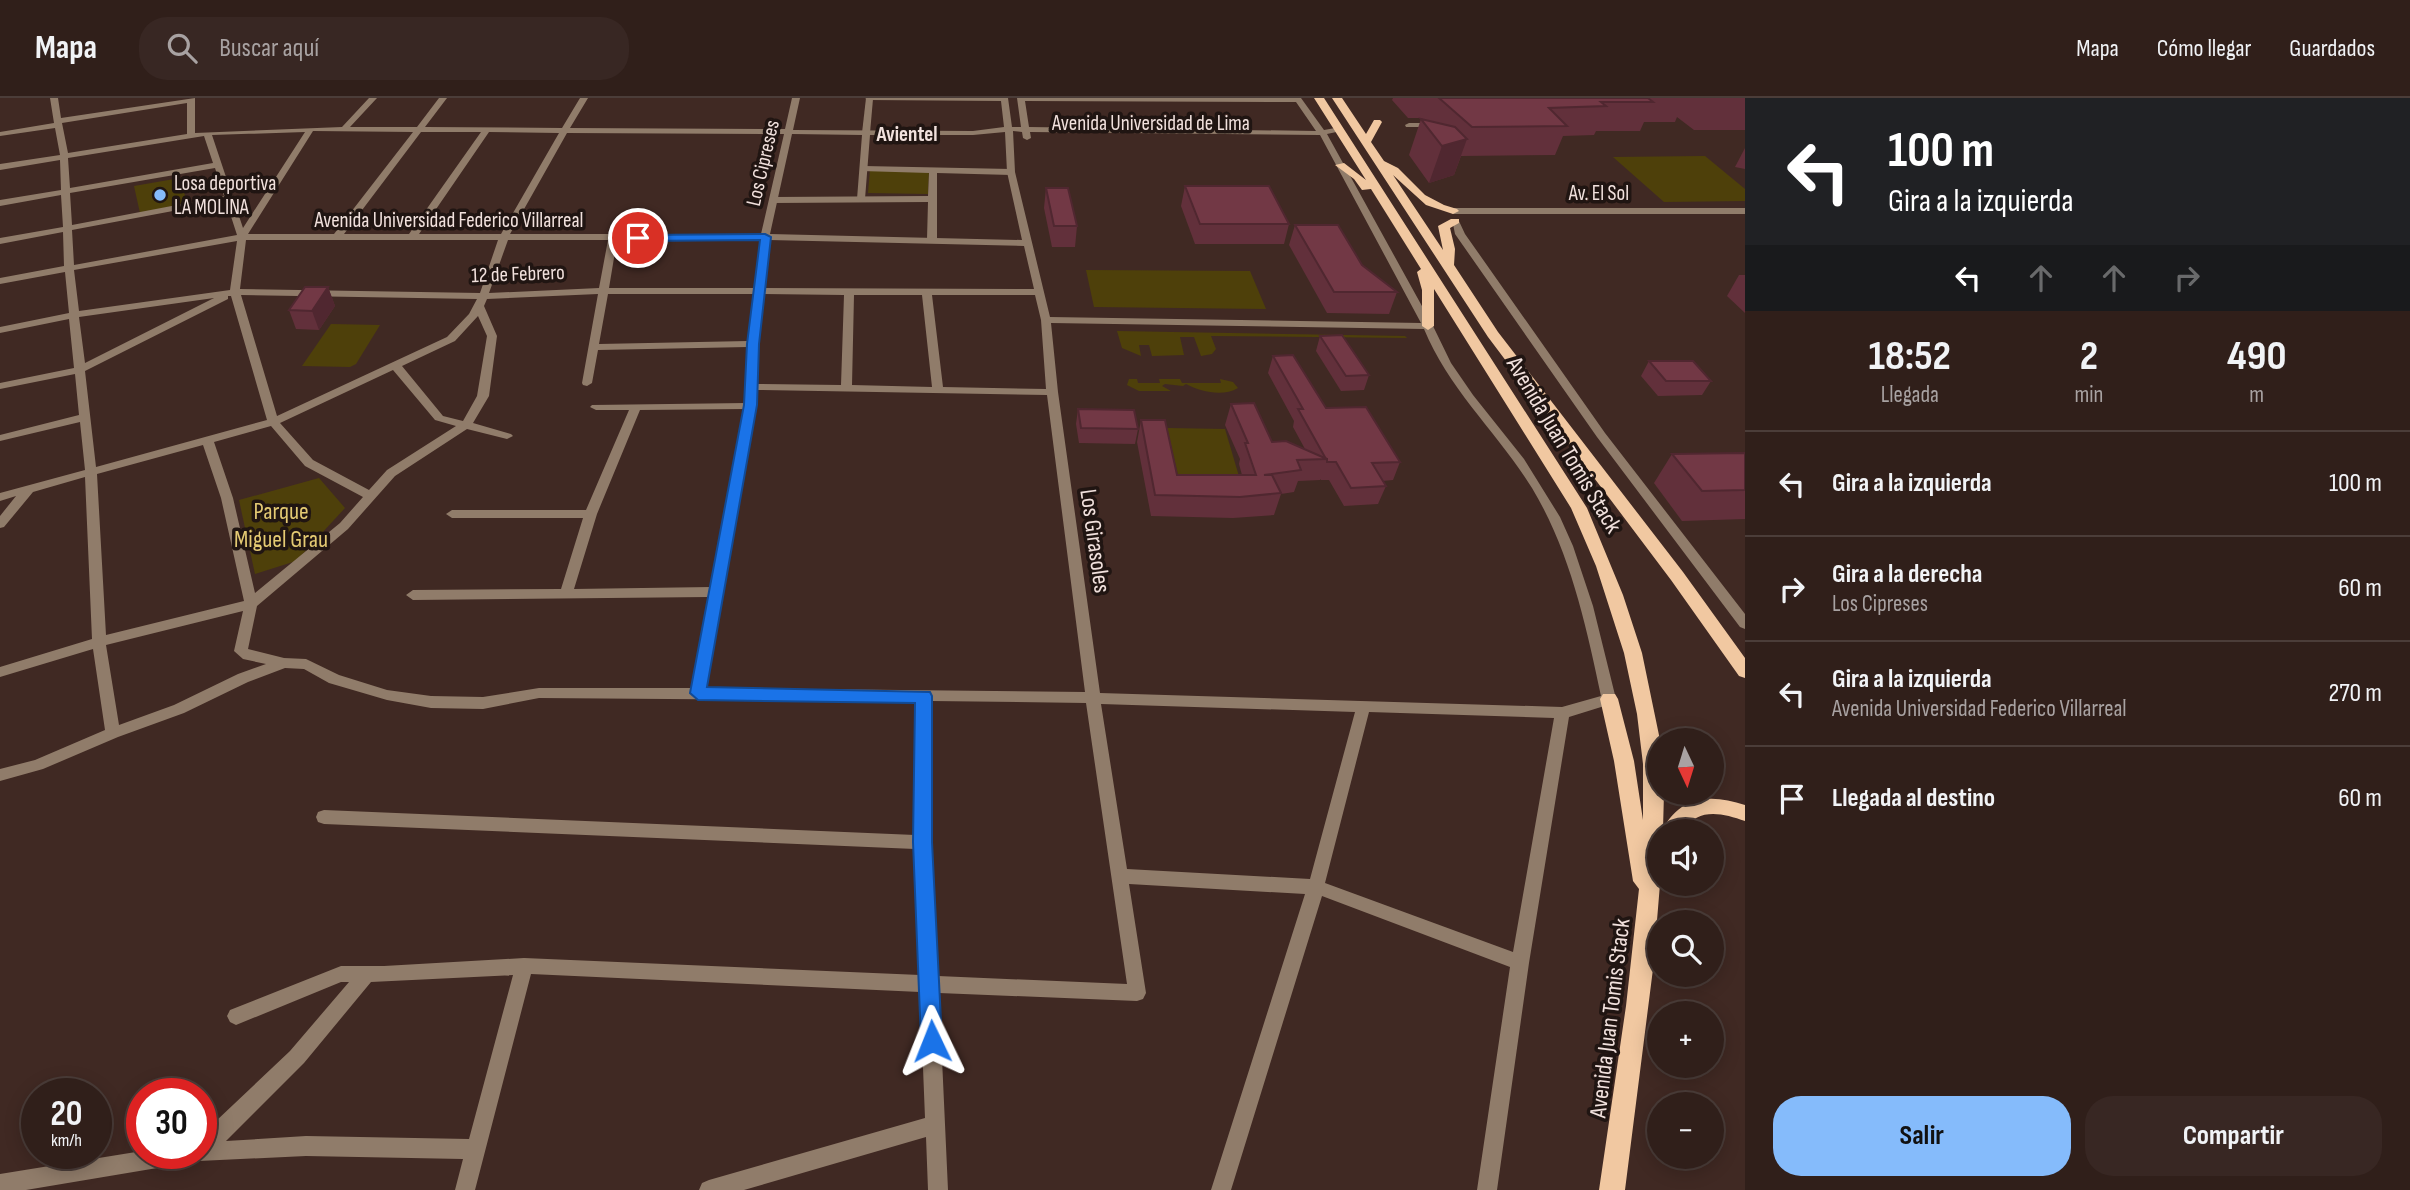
<!DOCTYPE html>
<html lang="es">
<meta charset="utf-8">
<style>
:root{--surface:#301f1a;--page:#382723;--text:#f1f3f6;--muted:#a8a2a2;--line:#4b3d39;--accent:#85bbfb}
body{margin:0;font-family:"Sofia Sans Condensed",sans-serif;background:var(--page);color:var(--text);height:100vh;display:flex;flex-direction:column;font-size:26px;white-space:nowrap}
*{box-sizing:border-box;margin:0}
p{font-size:23px;color:var(--muted)}
.icon{flex:none;width:38px;height:38px;fill:none;stroke:currentColor;stroke-width:2;stroke-linecap:round;stroke-linejoin:round}
.map{position:relative;flex:1;overflow:hidden}
.side{display:flex;flex-direction:column;background:var(--surface);width:665px}
.side>*{flex:none}
.hud{background:#202124;color:#fff;overflow:hidden}
.needle{width:46px;rotate:176deg}
.controls{position:absolute;left:1647px;top:630px;display:grid;gap:14px}
.controls a{display:grid;place-items:center;width:77px;height:77px;border-radius:50%;background:var(--surface);box-shadow:0 4px 18px #0003,0 0 0 2px var(--line);font-size:35px}
.speed{position:absolute;left:21px;top:980px;display:flex;gap:14px;font-size:35px;font-weight:700;text-align:center}
.speed>*{display:grid;place-content:center;width:91px;height:91px;border-radius:50%;background:var(--surface);box-shadow:0 4px 18px #0003,0 0 0 2px var(--line);line-height:1}
.speed small{font-size:18px;font-weight:400}
.speed .limit{border:10px solid #d22;background:#fff;color:#111}
.pin{position:absolute;display:grid;place-items:center;width:60px;height:60px;color:#fff;margin:-30px;border:4px solid #fff;border-radius:50%;box-shadow:0 2px 7px #0007}
.me{position:absolute;width:77px;margin:-38px;rotate:358deg;stroke-linejoin:round;filter:drop-shadow(0 0 5px #0008)}
.turn{display:flex;align-items:center;gap:24px;height:147px;padding:0 28px;font-size:32px}
.turn .icon{width:91px;height:91px;stroke-width:2.5}
.turn b{display:block;font-size:49px;line-height:60px}
.lanes{display:flex;align-items:center;height:66px;padding:0 28px;background:#0003;justify-content:center;gap:35px;direction:ltr}
.lanes .off{opacity:.35}
.eta{display:flex;justify-content:space-evenly;align-items:center;height:119px;text-align:center}
.eta b{font-size:42px;font-weight:700;line-height:49px}
.action{display:flex;gap:14px;margin-top:auto;padding:14px 28px}
.action a{flex:1;height:80px;border-radius:28px;background:var(--accent);color:#111;font-size:28px;font-weight:700;line-height:80px;text-align:center}
.action a+a{background:var(--page);color:var(--text)}
ul{padding:0;list-style:none}
li{display:flex;align-items:center;gap:21px;height:105px;padding:0 28px;border-top:2px solid var(--line)}
li div{flex:1}
li b{display:block;font-size:26px}
li em{font-style:normal}
header{display:flex;align-items:center;gap:42px;box-sizing:border-box;height:98px;padding:0 35px;background:var(--surface);border-bottom:2px solid var(--line)}
header strong{font-size:33px}
nav{display:flex;gap:38px;margin-inline-start:auto;font-size:24px}
.search{width:490px;height:63px;background:var(--page);display:flex;align-items:center;gap:18px;box-sizing:border-box;padding:0 24px;border-radius:28px;color:var(--muted);font-size:26px}
main{display:flex;flex:1;min-height:0}
.map>svg:first-child{display:block}
.green{fill:#4e400a}
.lines{fill:none;stroke-linecap:round;stroke-linejoin:round}
.pedestrian{fill:#907c6a;fill-rule:evenodd}
.minor{fill:#907c6a;fill-rule:evenodd}
.tertiary{fill:#907c6a;fill-rule:evenodd}
.primary{fill:#f1c8a1;fill-rule:evenodd}
.wall{fill:#62303b}
.shaded-wall{fill:#502730}
.building{fill:#723845;stroke:#502730;stroke-width:2}
.route{fill:#1a73e8;stroke:#114b97;stroke-width:2}
.poi-dot{fill:#85bbfb;stroke:#201512;stroke-width:2.5}
.labels{text-anchor:middle;dominant-baseline:central;stroke-width:7;stroke-linejoin:round;paint-order:stroke}
.far-street-label{font-size:21px;fill:#f1e1dd;stroke:#201512}
.far-neighbourhood-label{font-size:21px;font-weight:bold;fill:#f1e1dd;stroke:#201512}
.far-poi-label{font-size:21px;fill:#f1e1dd;stroke:#201512;text-anchor:start}
.street-label{font-size:24px;fill:#f1e1dd;stroke:#201512}
.park-label{font-size:24px;fill:#e4ca73;stroke:#201512}
</style>
<header>
<strong>Mapa</strong>
<div class="search"><svg class="icon" aria-label="search" viewBox="0 0 24 24"><circle cx="10" cy="10" r="6"/><path d="M15 15l6 6"/></svg>Buscar aquí</div>
<nav><a>Mapa</a><a>Cómo llegar</a><a>Guardados</a></nav>
</header>
<main>
<div class="map">
<svg width="1745" height="1092" viewBox="0 0 1745 1092">
<rect width="100%" height="100%" fill="#402923"/>
<g class="green">
<path d="M 1705,58 L 1745,91 L 1745,103 L 1664,104 L 1613,59 Z"/>
<path d="M 870,72 L 929,73 L 928,96 L 868,95 Z"/>
<path d="M 180,80 L 187,105 L 140,115 L 134,88 Z"/>
<path d="M 1086,172 L 1250,173 L 1266,211 L 1094,209 Z"/>
<path d="M 331,226 L 380,227 L 356,266 L 350,269 L 302,268 Z"/>
<path d="M 1117,233 L 1405,238 L 1407,240 L 1211,238 L 1216,251 L 1212,256 L 1201,258 L 1194,239 L 1180,239 L 1184,257 L 1152,258 L 1149,247 L 1139,247 L 1141,258 L 1122,250 Z"/>
<path d="M 1129,281 L 1137,281 L 1138,285 L 1160,285 L 1159,281 L 1180,281 L 1182,285 L 1221,285 L 1220,281 L 1233,284 L 1238,290 C 1223,299 1201,294 1186,286 L 1183,288 L 1165,286 L 1162,288 L 1171,293 L 1139,293 L 1127,287 Z"/>
<path d="M 1167,330 L 1225,331 L 1243,392 L 1181,390 Z"/>
<path d="M 319,380 L 345,410 L 296,463 L 255,476 L 239,402 Z"/>
</g>
<g class="lines">
<g class="pedestrian">
<path d="M 866,0 L 873,1 L 870,35 L 866,37 L 862,35 Z"/>
<path d="M 1409,25 L 1424,25 L 1428,27 L 1424,29 L 1406,29 L 1405,27 Z"/>
<path d="M 864,68 L 1011,71 L 1015,74 L 1011,77 L 937,75 L 937,141 L 932,144 L 927,141 L 928,104 L 774,105 L 770,102 L 774,99 L 928,98 L 929,75 L 861,73 L 860,71 Z"/>
</g>
<g class="minor">
<path d="M 50,0 L 58,0 L 61,20 L 195,0 L 195,35 L 342,29 L 369,0 L 377,0 L 350,29 L 417,29 L 439,0 L 447,0 L 425,29 L 562,30 L 580,0 L 588,0 L 570,30 L 785,31 L 792,0 L 800,0 L 793,32 L 973,33 L 1004,29 L 1001,3 L 869,2 L 865,0 L 1008,0 L 1012,29 L 1021,29 L 1017,0 L 1301,0 L 1324,32 L 1341,29 L 1341,33 L 1327,36 L 1433,228 L 1451,265 L 1473,297 L 1524,361 L 1560,419 L 1573,448 L 1593,508 L 1616,601 L 1614,605 L 1569,619 L 1529,865 L 1497,1092 L 1477,1092 L 1510,869 L 1322,798 L 1231,1092 L 1211,1092 L 1305,796 L 1129,786 L 1146,895 L 1143,901 L 1137,903 L 939,895 L 948,1092 L 928,1092 L 926,1039 L 744,1092 L 699,1092 L 702,1085 L 709,1082 L 925,1020 L 920,894 L 531,876 L 475,1092 L 455,1092 L 463,1061 L 306,1058 L 199,1063 L 26,1092 L 0,1092 L 0,1076 L 142,1053 L 142,1055 L 201,1055 L 201,1042 L 216,1023 L 290,953 L 349,884 L 341,884 L 236,927 L 230,924 L 227,918 L 230,912 L 341,868 L 384,868 L 524,860 L 920,877 L 915,751 L 324,726 L 318,724 L 316,719 L 318,714 L 324,712 L 915,737 L 917,603 L 539,600 L 483,611 L 431,610 L 387,602 L 329,585 L 304,571 L 285,570 L 248,584 L 184,615 L 118,639 L 43,671 L 0,683 L 0,671 L 35,662 L 105,632 L 93,551 L 0,579 L 0,569 L 92,541 L 85,379 L 33,394 L 4,429 L 0,430 L 0,418 L 16,398 L 0,403 L 0,395 L 85,372 L 80,324 L 0,343 L 0,337 L 79,317 L 75,276 L 0,291 L 0,285 L 74,270 L 69,221 L 0,235 L 0,229 L 69,215 L 65,174 L 0,186 L 0,180 L 64,168 L 63,134 L 0,146 L 0,140 L 63,129 L 61,97 L 0,108 L 0,102 L 61,92 L 60,62 L 0,72 L 0,66 L 60,57 L 55,30 L 0,38 L 0,34 L 54,25 ZM 1025,3 L 1296,4 L 1316,33 L 1029,29 ZM 187,5 L 187,36 L 68,55 L 62,25 ZM 313,33 L 413,34 L 334,136 L 248,136 ZM 1013,33 L 1022,34 L 1023,40 L 1027,42 L 1031,40 L 1030,34 L 1320,37 L 1421,225 L 1050,219 L 1015,74 ZM 305,34 L 243,130 L 212,37 ZM 421,34 L 481,34 L 409,136 L 344,136 ZM 489,34 L 559,35 L 501,136 L 419,136 ZM 1005,34 L 1007,74 L 1022,142 L 770,136 L 792,36 L 862,37 L 857,101 L 861,104 L 865,101 L 870,37 L 973,37 ZM 567,35 L 784,36 L 761,136 L 510,136 ZM 204,38 L 213,65 L 70,90 L 68,60 ZM 215,70 L 224,98 L 72,127 L 70,95 ZM 226,103 L 237,137 L 74,167 L 72,132 ZM 246,142 L 498,142 L 480,195 L 240,191 ZM 508,142 L 608,142 L 599,190 L 489,195 ZM 617,142 L 760,142 L 754,190 L 609,190 ZM 769,142 L 1024,148 L 1034,191 L 764,190 ZM 237,143 L 230,192 L 79,213 L 74,172 ZM 598,196 L 582,285 L 583,287 L 587,288 L 592,285 L 598,252 L 748,249 L 746,305 L 592,307 L 590,309 L 596,312 L 629,312 L 586,412 L 452,412 L 446,416 L 452,420 L 583,420 L 561,491 L 413,492 L 406,497 L 413,502 L 709,499 L 692,590 L 539,590 L 483,599 L 431,598 L 387,592 L 339,577 L 306,561 L 284,560 L 248,551 L 257,508 L 348,431 L 395,378 L 467,331 L 507,341 L 513,338 L 511,336 L 473,325 L 489,298 L 497,238 L 484,208 L 487,201 ZM 608,196 L 754,196 L 748,243 L 599,246 ZM 764,196 L 844,197 L 841,287 L 757,286 L 758,246 ZM 241,197 L 477,201 L 469,216 L 447,239 L 277,318 ZM 854,197 L 922,197 L 932,289 L 852,287 ZM 932,197 L 1035,197 L 1041,222 L 1046,291 L 943,289 ZM 228,198 L 231,198 L 267,322 L 96,369 L 85,273 L 228,201 ZM 214,200 L 85,265 L 79,219 ZM 478,218 L 487,238 L 477,298 L 463,323 L 443,318 L 402,268 L 455,243 ZM 1051,225 L 1424,231 C 1449,292 1498,335 1532,390 C 1570,453 1586,527 1601,598 L 1562,609 L 1100,595 L 1058,294 ZM 393,272 L 435,322 L 456,328 L 387,372 L 369,392 L 313,362 L 280,325 ZM 757,292 L 1047,297 L 1085,594 L 706,590 L 757,308 ZM 745,311 L 711,489 L 574,491 L 597,416 L 640,312 ZM 271,328 L 305,368 L 363,399 L 340,425 L 255,495 L 233,400 L 214,344 ZM 203,347 L 221,400 L 244,503 L 106,537 L 97,376 ZM 243,513 L 234,553 L 243,561 L 266,566 L 238,576 L 174,607 L 119,627 L 106,547 ZM 931,603 L 1086,605 L 1127,886 L 938,878 L 931,744 ZM 1101,606 L 1355,614 L 1310,781 L 1127,771 ZM 1369,614 L 1554,620 L 1513,854 L 1325,785 ZM 513,877 L 469,1041 L 306,1038 L 226,1043 L 304,965 L 371,884 Z"/>
<path d="M 1452,121 L 1458,121 L 1465,136 L 1605,335 L 1745,516 L 1745,531 L 1740,529 L 1597,339 L 1455,136 Z"/>
</g>
<path class="tertiary" d="M 1745,110 L 1745,116 L 1453,116 L 1449,113 L 1453,110 Z"/>
<g class="primary">
<path d="M 1314,0 L 1324,0 L 1587,410 L 1623,497 L 1642,555 L 1660,642 L 1659,695 L 1664,695 L 1663,731 C 1681,697 1712,696 1745,707 L 1745,723 C 1722,715 1698,709 1683,733 L 1659,733 L 1660,786 L 1653,871 L 1625,1092 L 1599,1092 L 1626,908 L 1639,791 L 1633,783 L 1614,663 L 1600,601 L 1603,596 L 1615,596 L 1618,601 L 1634,663 L 1643,722 L 1643,666 L 1637,616 L 1624,555 L 1596,468 L 1571,410 L 1434,191 L 1434,228 L 1428,232 L 1422,228 L 1422,192 L 1417,174 L 1421,171 L 1371,91 L 1362,92 L 1354,81 L 1335,67 L 1344,65 L 1366,82 Z"/>
<path d="M 1332,0 L 1342,0 L 1366,36 L 1374,22 L 1380,22 L 1382,24 L 1371,44 L 1384,63 L 1398,70 L 1425,97 L 1444,107 L 1457,111 L 1459,113 L 1453,116 L 1426,107 L 1393,77 L 1443,152 L 1438,128 L 1451,121 L 1459,121 L 1459,125 L 1450,130 L 1455,151 L 1454,167 L 1498,234 L 1683,474 L 1745,560 L 1745,580 L 1739,578 L 1671,482 L 1488,239 Z"/>
</g>
</g>
<g class="wall">
<path d="M 1393,0 L 1745,0 L 1745,32 L 1694,32 L 1677,19 L 1675,24 L 1644,24 L 1640,33 L 1596,33 L 1594,37 L 1563,38 L 1555,57 L 1461,58 L 1454,77 L 1429,85 L 1409,57 L 1421,21 L 1423,21 L 1419,20 L 1408,20 L 1392,2 Z"/>
<path d="M 1745,50 L 1745,71 L 1735,69 Z"/>
<path d="M 1185,88 L 1289,126 L 1284,146 L 1195,146 L 1181,108 Z"/>
<path d="M 1046,90 L 1077,128 L 1075,149 L 1052,149 L 1044,110 Z"/>
<path d="M 1295,127 L 1362,167 L 1397,194 L 1389,216 L 1327,215 L 1289,147 Z"/>
<path d="M 1739,177 L 1745,177 L 1745,215 L 1727,198 Z"/>
<path d="M 328,189 L 335,208 L 319,232 L 296,231 L 289,212 Z"/>
<path d="M 1320,238 L 1369,277 L 1364,292 L 1341,293 L 1316,253 Z"/>
<path d="M 1273,258 L 1326,310 L 1400,364 L 1393,382 L 1382,383 L 1386,388 L 1378,406 L 1344,408 L 1329,382 L 1321,382 L 1320,381 L 1320,382 L 1298,383 L 1294,394 L 1281,396 L 1274,417 L 1233,420 L 1151,418 L 1137,344 L 1141,322 L 1177,377 L 1242,377 L 1239,366 L 1240,361 L 1225,327 L 1231,306 L 1272,344 L 1305,351 L 1293,329 L 1294,323 L 1268,275 Z"/>
<path d="M 1649,263 L 1711,283 L 1702,297 L 1658,298 L 1641,278 Z"/>
<path d="M 1078,311 L 1138,331 L 1135,346 L 1079,345 L 1076,326 Z"/>
<path d="M 1745,355 L 1745,421 L 1682,423 L 1654,385 L 1672,356 Z"/>
</g>
<g class="shaded-wall">
<path d="M 1467,41 L 1454,77 L 1429,85 L 1442,48 Z"/>
<path d="M 328,189 L 335,208 L 319,232 L 312,213 Z"/>
</g>
<g class="building">
<path d="M 1439,0 L 1648,0 L 1653,4 L 1601,4 L 1606,8 L 1549,10 L 1567,28 L 1472,29 Z"/>
<path d="M 1421,21 L 1455,29 L 1467,41 L 1442,48 Z"/>
<path d="M 1185,88 L 1269,88 L 1289,126 L 1200,126 Z"/>
<path d="M 1046,90 L 1068,90 L 1077,128 L 1054,128 Z"/>
<path d="M 1295,127 L 1338,127 L 1362,167 L 1397,194 L 1334,194 Z"/>
<path d="M 305,189 L 328,189 L 312,213 L 289,212 Z"/>
<path d="M 1342,237 L 1369,277 L 1346,278 L 1320,238 Z"/>
<path d="M 1293,257 L 1326,310 L 1366,309 L 1400,364 L 1372,365 L 1386,388 L 1351,390 L 1336,364 L 1327,364 L 1327,361 L 1326,361 L 1298,311 L 1303,311 L 1273,258 Z"/>
<path d="M 1649,263 L 1693,263 L 1711,283 L 1666,283 Z"/>
<path d="M 1254,305 L 1272,344 L 1286,343 L 1327,361 L 1297,362 L 1301,372 L 1264,377 L 1272,377 L 1281,395 L 1240,399 L 1155,397 L 1141,322 L 1165,322 L 1177,377 L 1256,377 L 1245,345 L 1248,345 L 1231,306 Z"/>
<path d="M 1078,311 L 1134,312 L 1138,331 L 1081,330 Z"/>
<path d="M 1745,355 L 1745,392 L 1702,393 L 1672,356 Z"/>
</g>
<path class="route" d="M 765,136 L 771,139 L 759,246 L 757,307 L 707,589 L 930,594 L 932,598 L 932,744 L 942,943 L 939,950 L 932,953 L 924,950 L 921,943 L 913,744 L 915,605 L 698,602 L 690,595 L 744,307 L 747,246 L 760,142 L 638,143 L 633,140 L 638,137 Z"/>
<circle class="poi-dot" cx="160" cy="97" r="7"/>
<g class="labels">
<g class="far-street-label">
<text x="1151" y="25">Avenida Universidad de Lima</text>
<text transform="translate(763 65) rotate(-77)">Los Cipreses</text>
<text x="1599" y="95">Av. El Sol</text>
<text x="449" y="122">Avenida Universidad Federico Villarreal</text>
<text transform="translate(518 176) rotate(-2)">12 de Febrero</text>
</g>
<g class="far-neighbourhood-label">
<text x="907" y="36">Avientel</text>
</g>
<g class="far-poi-label">
<text x="174" y="85">Losa deportiva<tspan x="174" dy="24">LA MOLINA</tspan></text>
</g>
<g class="street-label">
<text transform="translate(1564 347) rotate(59)">Avenida Juan Tomis Stack</text>
<text transform="translate(1095 443) rotate(82)">Los Girasoles</text>
<text transform="translate(1610 920) rotate(-83)">Avenida Juan Tomis Stack</text>
</g>
<g class="park-label">
<text x="281" y="413">Parque<tspan x="281" dy="28">Miguel Grau</tspan></text>
</g>
</g>
</svg>
<div class="controls">
<a><svg class="needle" viewBox="-14 -14 28 28"><path d="M0-13l5 13h-10z" fill="#e53935"/><path d="M0 13l5-13h-10z" fill="#a8a2a2"/></svg></a>
<a><svg class="icon" aria-label="sound" viewBox="0 0 24 24"><path d="M4 9h4l5-4v14l-5-4H4zM17 9q2 3 0 6"/></svg></a>
<a><svg class="icon" aria-label="search" viewBox="0 0 24 24"><circle cx="10" cy="10" r="6"/><path d="M15 15l6 6"/></svg></a>
<a>+</a>
<a>−</a>
</div>
<div class="speed"><div>20<small>km/h</small></div><div class="limit">30</div></div>
<div class="pin" style="left:638px;top:140px;background:#d93025"><svg class="icon" aria-label="arrive" viewBox="0 0 24 24"><path d="M6 21V4h12l-3 4 3 4H6"/></svg></div>
<svg class="me" style="left:932px;top:943px" viewBox="-20 -20 40 40"><path d="M0-17L14 15 0 8-14 15z" fill="#1a73e8" stroke="#fff" stroke-width="4"/></svg>
</div>
<section class="side">
<div class="hud">
<div class="turn"><svg class="icon" aria-label="left" viewBox="0 0 24 24"><path d="M17 20v-9H6M10 6l-5 5 5 5"/></svg><div><b>100 m</b>Gira a la izquierda</div></div>
<div class="lanes"><svg class="icon" aria-label="left" viewBox="0 0 24 24"><path d="M17 20v-9H6M10 6l-5 5 5 5"/></svg><svg class="icon off" aria-label="ahead" viewBox="0 0 24 24"><path d="M12 20V5M6 11l6-6 6 6"/></svg><svg class="icon off" aria-label="ahead" viewBox="0 0 24 24"><path d="M12 20V5M6 11l6-6 6 6"/></svg><svg class="icon off" aria-label="right" viewBox="0 0 24 24"><path d="M7 20v-9h11M14 6l5 5-5 5"/></svg></div>
</div>
<div class="eta">
<div><b>18:52</b><p>Llegada</p></div>
<div><b>2</b><p>min</p></div>
<div><b>490</b><p>m</p></div>
</div>
<ul>
<li><svg class="icon" aria-label="left" viewBox="0 0 24 24"><path d="M17 20v-9H6M10 6l-5 5 5 5"/></svg><div><b>Gira a la izquierda</b></div><em>100 m</em></li>
<li><svg class="icon" aria-label="right" viewBox="0 0 24 24"><path d="M7 20v-9h11M14 6l5 5-5 5"/></svg><div><b>Gira a la derecha</b><p>Los Cipreses</p></div><em>60 m</em></li>
<li><svg class="icon" aria-label="left" viewBox="0 0 24 24"><path d="M17 20v-9H6M10 6l-5 5 5 5"/></svg><div><b>Gira a la izquierda</b><p>Avenida Universidad Federico Villarreal</p></div><em>270 m</em></li>
<li><svg class="icon" aria-label="arrive" viewBox="0 0 24 24"><path d="M6 21V4h12l-3 4 3 4H6"/></svg><div><b>Llegada al destino</b></div><em>60 m</em></li>
</ul>
<div class="action"><a>Salir</a><a>Compartir</a></div>
</section>
</main>
